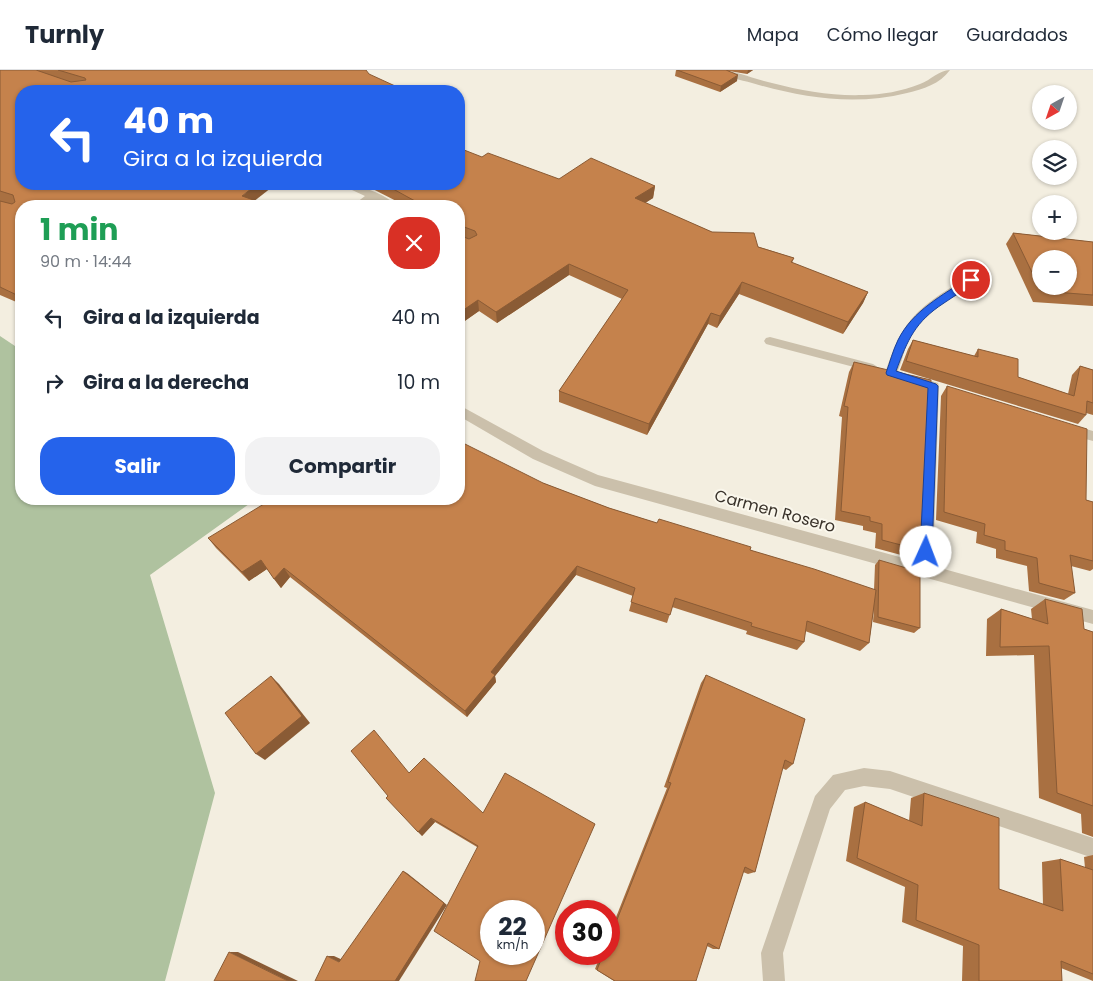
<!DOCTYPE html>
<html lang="es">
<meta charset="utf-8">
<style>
:root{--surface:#fff;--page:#f2f2f3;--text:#1f2937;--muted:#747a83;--line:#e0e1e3;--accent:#2563eb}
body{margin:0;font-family:Poppins,sans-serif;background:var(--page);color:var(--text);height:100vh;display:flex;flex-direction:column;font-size:19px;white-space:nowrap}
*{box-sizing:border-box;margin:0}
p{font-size:16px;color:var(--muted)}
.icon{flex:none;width:28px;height:28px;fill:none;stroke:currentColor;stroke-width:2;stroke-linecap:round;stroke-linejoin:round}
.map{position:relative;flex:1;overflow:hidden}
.details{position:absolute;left:15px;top:130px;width:450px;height:305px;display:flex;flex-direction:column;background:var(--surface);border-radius:20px;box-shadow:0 1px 4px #0004}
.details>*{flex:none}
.hud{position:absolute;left:15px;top:15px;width:450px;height:105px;border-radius:20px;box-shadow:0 1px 4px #0004;background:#2563eb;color:#fff;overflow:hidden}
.needle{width:32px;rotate:220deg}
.fabs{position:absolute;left:1032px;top:15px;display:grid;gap:10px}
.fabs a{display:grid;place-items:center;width:45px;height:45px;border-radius:50%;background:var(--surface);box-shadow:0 1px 4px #0004;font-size:25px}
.speed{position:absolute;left:480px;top:830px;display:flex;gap:10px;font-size:25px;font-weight:700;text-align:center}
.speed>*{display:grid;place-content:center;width:65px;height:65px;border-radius:50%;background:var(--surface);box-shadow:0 1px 4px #0004;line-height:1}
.speed small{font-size:12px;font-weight:400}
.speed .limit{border:8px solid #d22;background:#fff;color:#111}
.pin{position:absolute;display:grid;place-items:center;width:42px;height:42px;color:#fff;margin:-21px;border:2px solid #fff;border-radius:50%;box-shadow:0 1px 5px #0007}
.me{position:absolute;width:55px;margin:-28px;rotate:2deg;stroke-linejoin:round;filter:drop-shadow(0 0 4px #0008)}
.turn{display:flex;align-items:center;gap:18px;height:105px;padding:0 25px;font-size:22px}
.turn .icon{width:65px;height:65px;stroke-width:2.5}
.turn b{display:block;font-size:35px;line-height:42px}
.round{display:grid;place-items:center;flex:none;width:52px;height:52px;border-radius:20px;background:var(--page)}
.summary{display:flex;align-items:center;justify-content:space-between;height:85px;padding:0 25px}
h1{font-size:30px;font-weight:700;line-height:38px;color:#1e9e55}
.primary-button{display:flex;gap:10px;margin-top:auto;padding:10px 25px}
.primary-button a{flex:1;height:58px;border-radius:20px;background:var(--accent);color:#fff;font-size:20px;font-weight:700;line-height:58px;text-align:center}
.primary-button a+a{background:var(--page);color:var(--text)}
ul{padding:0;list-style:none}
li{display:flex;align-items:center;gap:15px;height:65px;padding:0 25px}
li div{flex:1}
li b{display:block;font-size:19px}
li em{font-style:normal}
header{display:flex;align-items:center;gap:30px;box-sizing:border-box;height:70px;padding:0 25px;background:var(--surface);border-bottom:1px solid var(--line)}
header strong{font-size:24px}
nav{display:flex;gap:28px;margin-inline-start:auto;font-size:18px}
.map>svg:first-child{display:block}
.green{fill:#afc29f}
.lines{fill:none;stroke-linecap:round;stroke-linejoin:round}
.minor{fill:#cbc0ab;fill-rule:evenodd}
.wall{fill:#a97041}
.shaded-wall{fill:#8a5b35}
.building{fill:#c5824c;stroke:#8a5b35;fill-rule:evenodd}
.route{fill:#2563eb;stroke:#184099}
.labels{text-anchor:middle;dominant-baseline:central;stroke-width:4;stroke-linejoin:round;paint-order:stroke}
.street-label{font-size:16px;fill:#39322a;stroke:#faf7ec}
</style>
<header>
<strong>Turnly</strong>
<nav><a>Mapa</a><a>Cómo llegar</a><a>Guardados</a></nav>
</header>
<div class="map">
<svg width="1093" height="911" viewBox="0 0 1093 911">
<rect width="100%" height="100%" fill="#f3eee0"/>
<path class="green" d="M 0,266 L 21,280 L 21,429 L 256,429 L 150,505 L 215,723 L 165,911 L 0,911 Z"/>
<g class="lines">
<g class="minor">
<path d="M 716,0 C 735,0 753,9 772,13 C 802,21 832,26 863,25 C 882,25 902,21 920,14 C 931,10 939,0 950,0 C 940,14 923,19 907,23 C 855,36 803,28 752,13 C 741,10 725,7 716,0 Z"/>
<path d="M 339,114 C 356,113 385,123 397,136 L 385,136 L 373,130 L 364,136 L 352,136 L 365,126 Z"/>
<path d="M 971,206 L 977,210 L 975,213 C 952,228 922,243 909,269 C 903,281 902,295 895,306 L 887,306 L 885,303 C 900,260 908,245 947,220 C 955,215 962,209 971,206 Z"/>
<path d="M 770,267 L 873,294 L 879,298 L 873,302 L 766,274 L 764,271 L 766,268 Z"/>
<path d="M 912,305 L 938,313 L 939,316 L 933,496 L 1093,540 L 1093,554 L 595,416 L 533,389 L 459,346 L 459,335 L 543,381 L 598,405 L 918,492 L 926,319 L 907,313 L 906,310 L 907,307 Z"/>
<path d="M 1068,354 L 1093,361 L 1093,371 L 1063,363 L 1061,359 Z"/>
<path d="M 864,698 L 890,701 L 1093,768 L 1093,788 L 890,719 L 864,716 L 845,720 L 830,739 L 783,883 L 785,911 L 763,911 L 761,883 L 815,726 L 833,705 Z"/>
</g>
</g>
<g class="wall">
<path d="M 0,0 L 366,0 L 21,136 L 21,234 L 0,225 Z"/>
<path d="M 676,0 L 753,0 L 747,4 L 729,1 L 737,11 L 720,22 L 675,6 Z"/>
<path d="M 482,87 L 559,109 L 655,116 L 653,128 L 645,133 L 712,162 L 794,188 L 792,193 L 868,222 L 863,233 L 843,264 L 739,224 L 717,258 L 708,254 L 647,365 L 559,332 L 559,321 L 622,229 L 569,205 L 497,253 L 479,241 L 459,255 L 459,136 L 406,136 L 363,114 L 459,114 Z"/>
<path d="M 1013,163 L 1093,172 L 1093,236 L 1033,232 L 1006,174 Z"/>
<path d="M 913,270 L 974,286 L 978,279 L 1018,307 L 1068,324 L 1072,305 L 1080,296 L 1093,300 L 1093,345 L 1086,343 L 1086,345 L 1078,354 L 900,300 L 908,279 Z"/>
<path d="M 854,292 L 924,481 L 916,489 L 875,478 L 876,463 L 863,460 L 863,456 L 835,450 L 842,347 L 839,346 L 849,302 Z"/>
<path d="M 947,316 L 1086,430 L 1093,432 L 1093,499 L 1090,501 L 1071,496 L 1075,523 L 1064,530 L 1029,521 L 1027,496 L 996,488 L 996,479 L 976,473 L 977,462 L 936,450 L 941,326 Z"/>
<path d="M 543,413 L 609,438 L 657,453 L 750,480 L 874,520 L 875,495 L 879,490 L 920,558 L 914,563 L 873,552 L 874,538 L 869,573 L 860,581 L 805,561 L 804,572 L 797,580 L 746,564 L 747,561 L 672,537 L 667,553 L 629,541 L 633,526 L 576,505 L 495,606 L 496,612 L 467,647 L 290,507 L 281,518 L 267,499 L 249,511 L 216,478 L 208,468 Z"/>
<path d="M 1045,529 L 1084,559 L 1093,562 L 1093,767 L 1082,763 L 1081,744 L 1039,728 L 1034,585 L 986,586 L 987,549 L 1001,539 L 1032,549 L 1031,539 Z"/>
<path d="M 706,605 L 793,694 L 786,700 L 782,698 L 755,802 L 748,804 L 743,802 L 719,879 L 713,879 L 707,876 L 614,911 L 595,899 L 601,884 L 609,884 L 609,865 L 667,718 L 664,717 L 701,613 Z"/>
<path d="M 409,703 L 483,743 L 595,754 L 480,891 L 477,777 L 435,752 L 422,766 Z"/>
<path d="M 924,723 L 999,819 L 1043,835 L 1042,792 L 1060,789 L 1085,798 L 1084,787 L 1093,785 L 1093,911 L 1061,898 L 1062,911 L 962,911 L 963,876 L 902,852 L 905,817 L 846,791 L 854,737 L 865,732 L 909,751 L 911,728 Z"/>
</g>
<g class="shaded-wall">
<path d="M 748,0 L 753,0 L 747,4 Z"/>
<path d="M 738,5 L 737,11 L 720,22 L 721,16 Z"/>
<path d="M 257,114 L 276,114 L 248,136 L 242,126 Z"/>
<path d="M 655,116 L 653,128 L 634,140 L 635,128 Z"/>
<path d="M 569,194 L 569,205 L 497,253 L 496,242 Z"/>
<path d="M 742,212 L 739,224 L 717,258 L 720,246 Z"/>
<path d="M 868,222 L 863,233 L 843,264 L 848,252 Z"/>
<path d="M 478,230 L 479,241 L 459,255 L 459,243 Z"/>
<path d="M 711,243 L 708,254 L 647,365 L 649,354 Z"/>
<path d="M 261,490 L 267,499 L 249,511 L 242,502 Z"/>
<path d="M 577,496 L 576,505 L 495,606 L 496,612 L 467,647 L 465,641 L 491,602 Z"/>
<path d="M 284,498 L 290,507 L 281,518 L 274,509 Z"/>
<path d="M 271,606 L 279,614 L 310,653 L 265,690 L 256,684 Z"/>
<path d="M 431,748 L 435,752 L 422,766 L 418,762 Z"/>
<path d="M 403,801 L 407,803 L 447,835 L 399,911 L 395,911 Z"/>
<path d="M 229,882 L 238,882 L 298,911 L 288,911 Z"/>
<path d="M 327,886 L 334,886 L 345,891 L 339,892 Z"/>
</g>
<g class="building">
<path d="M 0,0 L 36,0 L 71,12 L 86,10 L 85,8 L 58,0 L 366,0 L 369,4 L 406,21 L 21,21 L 21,114 L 257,114 L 242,126 L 271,136 L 21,136 L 21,227 L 0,217 L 0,131 L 12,134 L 15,132 L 13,125 L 0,121 Z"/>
<path d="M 677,0 L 726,0 L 738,5 L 721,16 Z"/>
<path d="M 459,78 L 482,87 L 488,83 L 559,109 L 591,88 L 655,116 L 635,128 L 712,162 L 754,163 L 758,177 L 794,188 L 791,192 L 868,222 L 848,252 L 742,212 L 720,246 L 711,243 L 649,354 L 559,321 L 628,220 L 569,194 L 496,242 L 478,230 L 459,243 L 459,165 L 469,169 L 477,165 L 475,161 L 459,155 L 459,136 L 417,136 L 411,133 L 415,131 L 384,114 L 459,114 Z"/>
<path d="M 1013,163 L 1093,172 L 1093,225 L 1041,221 ZM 1041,189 L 1069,189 L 1069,216 L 1041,216 Z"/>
<path d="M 913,270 L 978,287 L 978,279 L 1018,289 L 1018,307 L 1074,326 L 1080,296 L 1093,300 L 1093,333 L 1087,331 L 1086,345 L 906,291 Z"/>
<path d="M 854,292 L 931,310 L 924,481 L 882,470 L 882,454 L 870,451 L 870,447 L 841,441 L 848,337 L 844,336 Z"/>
<path d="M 947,316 L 1087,359 L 1086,430 L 1093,432 L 1093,491 L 1070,485 L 1075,523 L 1039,513 L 1037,488 L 1005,480 L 1005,471 L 984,465 L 985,454 L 944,442 Z"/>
<path d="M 459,371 L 543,413 L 609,438 L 657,453 L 659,449 L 751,477 L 750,480 L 814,499 L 876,520 L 869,573 L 807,551 L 804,572 L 751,556 L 752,553 L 675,528 L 670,545 L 631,532 L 635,518 L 577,496 L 491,602 L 495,605 L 465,641 L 284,498 L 274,509 L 261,490 L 242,502 L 208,468 L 272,429 L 459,429 Z"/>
<path d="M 879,490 L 920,502 L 920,558 L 878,547 Z"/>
<path d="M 1045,529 L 1082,539 L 1084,559 L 1093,562 L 1093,736 L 1057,723 L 1049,576 L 1000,577 L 1001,539 L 1048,554 Z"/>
<path d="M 706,605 L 805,649 L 793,694 L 785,690 L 755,802 L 745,797 L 719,879 L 708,873 L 696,911 L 615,911 L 597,900 L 603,884 L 609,884 L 609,870 L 671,713 L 668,712 Z"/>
<path d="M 271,606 L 302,646 L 256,684 L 225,643 Z"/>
<path d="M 374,660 L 409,703 L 424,688 L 483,743 L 505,703 L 595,754 L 526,911 L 475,911 L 480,891 L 434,861 L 478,776 L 431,748 L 418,762 L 386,728 L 388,726 L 351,681 ZM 491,841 L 534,841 L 534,884 L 491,884 Z"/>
<path d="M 924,723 L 999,748 L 999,819 L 1063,841 L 1060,789 L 1093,800 L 1093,904 L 1061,891 L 1062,911 L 979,911 L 979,875 L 916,850 L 918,815 L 857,788 L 865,732 L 922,756 Z"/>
<path d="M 403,801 L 444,833 L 395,911 L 315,911 L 327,886 L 339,892 Z"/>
<path d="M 229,882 L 288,911 L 214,911 Z"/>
</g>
<path class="route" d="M 968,208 L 976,210 C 967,219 954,226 944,233 C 915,252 908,269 896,301 L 936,314 L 938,316 L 932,482 L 926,487 L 920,482 L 928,318 L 887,305 L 886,303 C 890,292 893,280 898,270 C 913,240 942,226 968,208 Z"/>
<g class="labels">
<g class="street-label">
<text transform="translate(775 441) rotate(15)">Carmen Rosero</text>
</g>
</g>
</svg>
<div class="fabs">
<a><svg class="needle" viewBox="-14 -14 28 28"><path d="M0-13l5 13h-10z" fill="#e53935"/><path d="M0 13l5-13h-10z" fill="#747a83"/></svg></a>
<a><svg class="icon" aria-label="layers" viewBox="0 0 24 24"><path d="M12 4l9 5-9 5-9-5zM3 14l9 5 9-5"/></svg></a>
<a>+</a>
<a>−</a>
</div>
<div class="speed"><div>22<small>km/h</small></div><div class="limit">30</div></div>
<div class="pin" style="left:971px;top:210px;background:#d93025"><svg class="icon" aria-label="arrive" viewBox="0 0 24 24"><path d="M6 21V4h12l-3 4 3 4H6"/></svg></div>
<svg class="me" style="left:926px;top:482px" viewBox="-20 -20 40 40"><circle r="19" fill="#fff"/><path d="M0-13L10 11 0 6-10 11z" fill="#2563eb"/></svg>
<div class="hud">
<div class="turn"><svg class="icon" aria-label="left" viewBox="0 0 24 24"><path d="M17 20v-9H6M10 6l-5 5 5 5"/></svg><div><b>40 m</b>Gira a la izquierda</div></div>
</div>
<section class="details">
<div class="summary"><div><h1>1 min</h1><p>90 m · 14:44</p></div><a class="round" style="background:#d93025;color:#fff"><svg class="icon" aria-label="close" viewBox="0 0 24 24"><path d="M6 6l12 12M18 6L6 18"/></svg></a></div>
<ul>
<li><svg class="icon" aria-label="left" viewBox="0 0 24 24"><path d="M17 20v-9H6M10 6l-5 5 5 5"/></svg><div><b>Gira a la izquierda</b></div><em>40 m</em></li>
<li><svg class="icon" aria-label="right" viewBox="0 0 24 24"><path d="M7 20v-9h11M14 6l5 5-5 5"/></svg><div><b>Gira a la derecha</b></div><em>10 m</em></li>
</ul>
<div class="primary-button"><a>Salir</a><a>Compartir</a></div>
</section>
</div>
